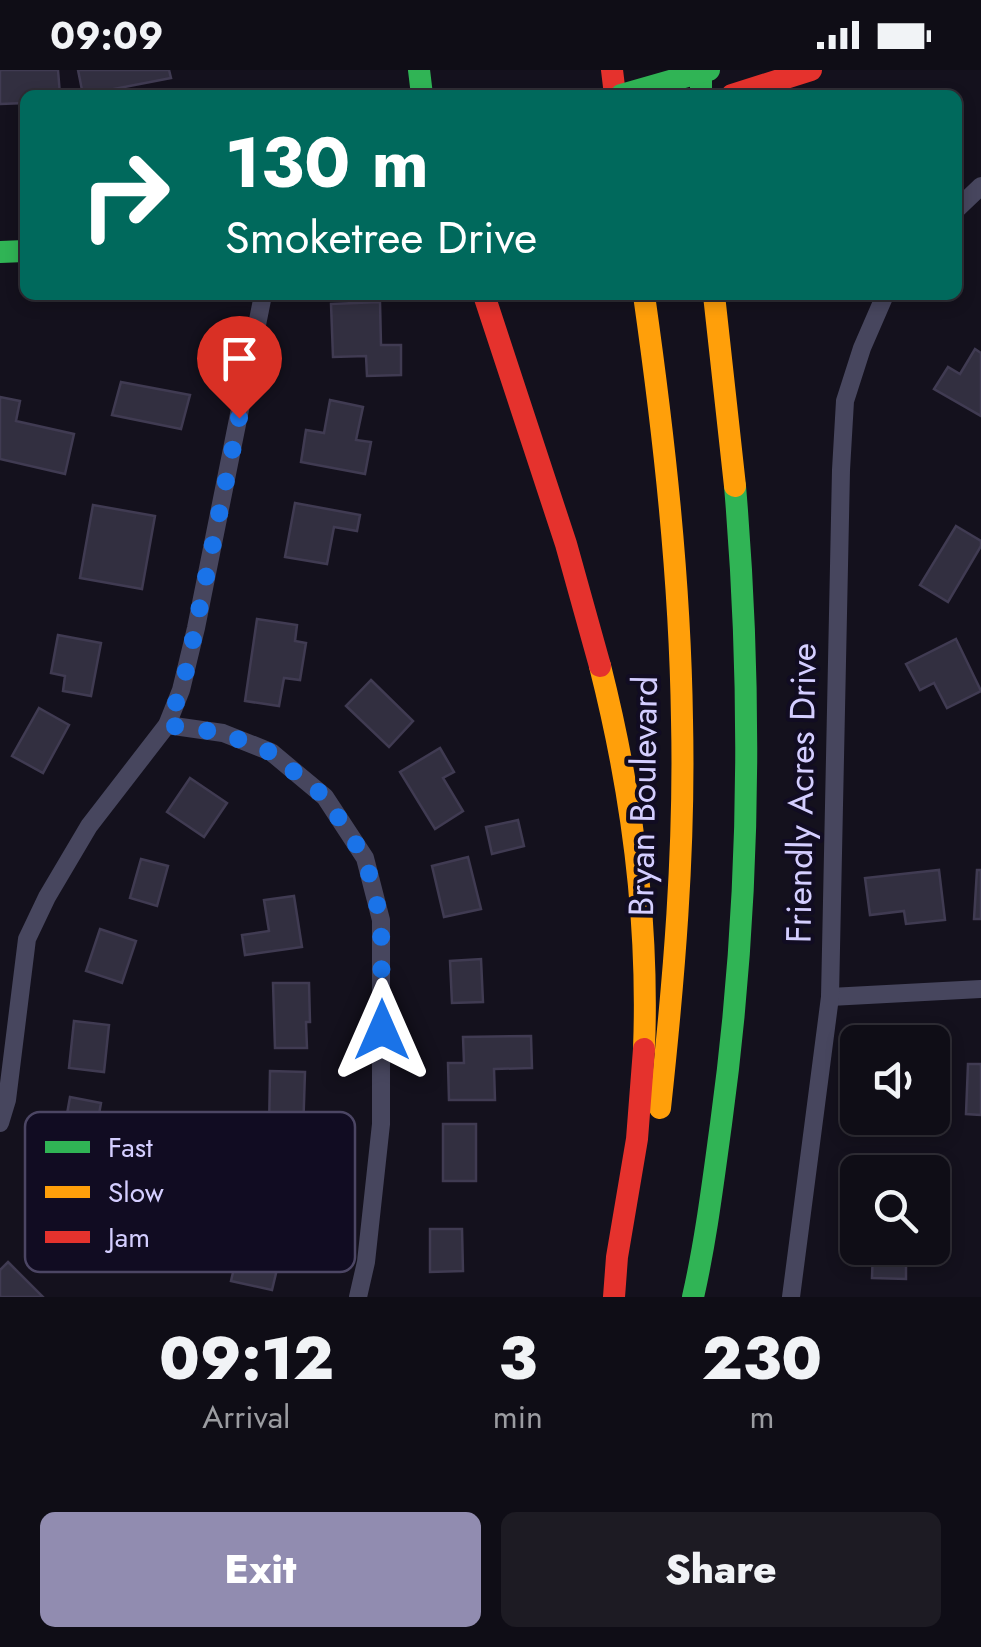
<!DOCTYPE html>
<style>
:root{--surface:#0f0d16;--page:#1d1b23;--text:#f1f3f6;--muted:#9b9ca1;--line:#2f2d35;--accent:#918cb0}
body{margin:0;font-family:Jost,sans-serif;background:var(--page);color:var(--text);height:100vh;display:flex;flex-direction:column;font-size:38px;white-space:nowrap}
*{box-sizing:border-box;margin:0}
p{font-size:32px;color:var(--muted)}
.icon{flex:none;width:55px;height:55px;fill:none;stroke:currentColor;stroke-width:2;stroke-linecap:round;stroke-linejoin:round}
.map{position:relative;height:1227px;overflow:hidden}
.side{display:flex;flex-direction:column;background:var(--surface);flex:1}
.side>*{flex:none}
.banner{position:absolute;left:20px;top:20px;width:942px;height:210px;border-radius:15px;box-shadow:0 5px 15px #0003,0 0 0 2px var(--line);background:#00695c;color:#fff;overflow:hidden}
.fabs{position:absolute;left:840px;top:955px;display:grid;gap:20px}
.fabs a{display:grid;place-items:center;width:110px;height:110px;border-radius:15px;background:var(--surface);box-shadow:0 5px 15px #0003,0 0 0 2px var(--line);font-size:50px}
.pin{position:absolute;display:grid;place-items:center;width:85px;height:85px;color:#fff;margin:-102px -42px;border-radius:50% 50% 50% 0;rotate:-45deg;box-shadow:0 0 10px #0007}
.pin .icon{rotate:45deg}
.me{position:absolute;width:110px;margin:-55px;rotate:0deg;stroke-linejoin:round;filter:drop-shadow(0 0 8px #0008)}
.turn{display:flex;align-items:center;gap:35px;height:210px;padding:0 40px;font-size:45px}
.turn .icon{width:130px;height:130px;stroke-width:2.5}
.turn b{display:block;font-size:70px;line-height:85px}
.eta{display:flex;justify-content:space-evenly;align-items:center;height:170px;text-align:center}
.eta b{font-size:60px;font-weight:800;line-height:70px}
.cta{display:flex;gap:20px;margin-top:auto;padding:20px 40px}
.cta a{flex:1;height:115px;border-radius:15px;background:var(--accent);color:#fff;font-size:40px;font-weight:800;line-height:115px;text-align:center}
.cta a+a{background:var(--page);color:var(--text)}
.status{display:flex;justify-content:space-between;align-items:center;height:70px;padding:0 50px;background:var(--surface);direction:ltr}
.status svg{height:28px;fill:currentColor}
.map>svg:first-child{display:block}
.building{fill:#322f40;stroke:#403b52;stroke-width:2.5}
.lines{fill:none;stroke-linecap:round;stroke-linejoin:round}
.street{stroke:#47465e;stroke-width:18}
.fast{stroke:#30b455;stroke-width:22}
.slow{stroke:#ff9f0a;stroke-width:22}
.jam{stroke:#e5322d;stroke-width:22}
.fast-bridge{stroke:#30b455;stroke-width:22}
.route{stroke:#1a73e8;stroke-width:18;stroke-dasharray:0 32.4}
.labels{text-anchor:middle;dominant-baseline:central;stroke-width:8;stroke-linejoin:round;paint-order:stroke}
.street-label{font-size:35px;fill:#d4ceff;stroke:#110c22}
.key{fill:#110c22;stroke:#4c4664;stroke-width:2.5}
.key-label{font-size:28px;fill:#d4ceff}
</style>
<div class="status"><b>09:09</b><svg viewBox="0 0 49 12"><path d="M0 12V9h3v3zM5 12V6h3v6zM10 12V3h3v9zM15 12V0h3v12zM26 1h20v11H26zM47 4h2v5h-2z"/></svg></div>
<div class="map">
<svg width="981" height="1227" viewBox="0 0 981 1227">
<rect width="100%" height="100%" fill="#14111d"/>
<g class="building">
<path d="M 0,0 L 58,0 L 60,25 L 25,25 L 25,33 L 0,34 Z"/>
<path d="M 78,0 L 169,0 L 171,8 L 83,25 Z"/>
<path d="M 380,232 L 381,275 L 401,275 L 401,305 L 367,306 L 366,286 L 333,287 L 331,234 Z"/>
<path d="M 975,279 L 981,283 L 981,346 L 934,319 L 948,297 L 960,304 Z"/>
<path d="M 121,312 L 190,325 L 181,359 L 112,345 Z"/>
<path d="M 0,327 L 20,331 L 16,351 L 74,364 L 65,404 L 0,389 Z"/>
<path d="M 330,330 L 363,337 L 356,370 L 371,372 L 365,404 L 301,392 L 306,360 L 324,363 Z"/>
<path d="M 295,433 L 360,445 L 357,461 L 334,457 L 327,494 L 285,487 Z"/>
<path d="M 93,435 L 155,446 L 142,519 L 80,508 Z"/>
<path d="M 956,456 L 981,471 L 981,476 L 948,532 L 920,515 Z"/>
<path d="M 257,549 L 297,555 L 295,571 L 306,573 L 300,610 L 284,608 L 279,636 L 245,631 Z"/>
<path d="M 58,565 L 101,573 L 91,626 L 63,621 L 65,606 L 51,603 Z"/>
<path d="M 956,569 L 981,621 L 947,638 L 934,613 L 920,620 L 906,594 Z"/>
<path d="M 371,610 L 413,651 L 389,677 L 346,636 Z"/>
<path d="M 39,638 L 69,655 L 43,703 L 12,686 Z"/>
<path d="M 440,678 L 454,702 L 443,708 L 463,741 L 435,759 L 400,702 Z"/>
<path d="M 190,708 L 227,733 L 204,767 L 167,742 Z"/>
<path d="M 518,750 L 524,776 L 492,784 L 486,757 Z"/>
<path d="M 468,787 L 481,839 L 444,847 L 432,796 Z"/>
<path d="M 141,789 L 168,796 L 157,836 L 130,828 Z"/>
<path d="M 939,800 L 945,850 L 906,854 L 904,841 L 870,845 L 865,808 Z"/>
<path d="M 977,800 L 981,800 L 981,849 L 974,849 Z"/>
<path d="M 294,826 L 302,877 L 245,885 L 242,865 L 269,861 L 264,830 Z"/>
<path d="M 100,859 L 136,871 L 122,913 L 86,901 Z"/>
<path d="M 481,889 L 483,932 L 452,933 L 450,891 Z"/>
<path d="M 273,913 L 309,913 L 310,952 L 306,952 L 307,978 L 275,978 Z"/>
<path d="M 74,951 L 109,955 L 104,1002 L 69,998 Z"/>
<path d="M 531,966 L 532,998 L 494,999 L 495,1030 L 449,1030 L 448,993 L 464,993 L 463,967 Z"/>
<path d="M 968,994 L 981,994 L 981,1045 L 966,1044 Z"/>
<path d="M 270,1001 L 305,1002 L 303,1063 L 269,1062 Z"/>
<path d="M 70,1027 L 101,1033 L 96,1061 L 116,1064 L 112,1087 L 61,1078 Z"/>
<path d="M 876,1048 L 909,1048 L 905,1064 L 874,1056 Z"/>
<rect x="443" y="1054" width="33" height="57"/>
<path d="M 430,1159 L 462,1159 L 463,1201 L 430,1202 Z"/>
<path d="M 255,1168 L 283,1174 L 272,1220 L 231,1211 L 238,1181 L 251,1184 Z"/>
<path d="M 873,1178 L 927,1178 L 927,1180 L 906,1180 L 906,1209 L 872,1208 Z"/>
<path d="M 8,1192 L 43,1227 L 0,1227 L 0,1200 Z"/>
</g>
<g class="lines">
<g class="street">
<path d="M 958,138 L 981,116"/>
<path d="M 167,655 L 223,663 L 271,682 L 325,727 L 365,788 L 381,850 L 381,1054 L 366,1192 L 358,1227"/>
<path d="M 830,927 L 981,919"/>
<path d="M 0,1053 L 7,1030 L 27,869 L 47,827 L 89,756 L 167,655 L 181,620 L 196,558 L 263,225"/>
<path d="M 791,1227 L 830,927 L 841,400 L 845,331 L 862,278 L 885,225"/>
</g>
<g class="fast">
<path d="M 419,0 L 422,25"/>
<path d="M 701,0 L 701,25"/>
<path d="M 0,182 L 25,181"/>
<path d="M 693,1227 C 706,1170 713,1112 721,1054 C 750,843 753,629 735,416"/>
</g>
<g class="slow">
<path d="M 644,225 C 664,366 680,508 682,650 C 685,780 674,909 660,1038"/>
<path d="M 714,225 L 735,416"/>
<path d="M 600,596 C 632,722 649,849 644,979"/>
</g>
<g class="jam">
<path d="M 612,0 L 615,25"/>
<path d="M 732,25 L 811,0"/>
<path d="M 484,225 L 566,474 L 600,596"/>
<path d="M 614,1227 L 617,1187 L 637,1069 L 644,979"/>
</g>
<path class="fast-bridge" d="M 621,25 L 709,0"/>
</g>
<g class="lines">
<path class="route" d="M 239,348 L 189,589 L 181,620 L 167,655 L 223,663 L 270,682 L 325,727 L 365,788 L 381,850 L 382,960"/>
</g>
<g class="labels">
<g class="street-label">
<text transform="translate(801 723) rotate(-89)">Friendly Acres Drive</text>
<text transform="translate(643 726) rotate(-89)">Bryan Boulevard</text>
</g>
</g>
<rect x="25" y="1042" width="330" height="160" rx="15" class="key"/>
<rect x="45" y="1071" width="45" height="12" fill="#30b455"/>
<rect x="45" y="1116" width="45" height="12" fill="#ff9f0a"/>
<rect x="45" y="1161" width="45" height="12" fill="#e5322d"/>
<g class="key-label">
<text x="108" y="1087">Fast</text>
<text x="108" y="1132">Slow</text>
<text x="108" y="1177">Jam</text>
</g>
</svg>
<div class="fabs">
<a><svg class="icon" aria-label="sound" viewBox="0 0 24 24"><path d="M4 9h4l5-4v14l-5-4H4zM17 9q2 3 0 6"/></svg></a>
<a><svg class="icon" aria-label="search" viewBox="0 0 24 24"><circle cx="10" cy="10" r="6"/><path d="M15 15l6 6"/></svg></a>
</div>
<div class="pin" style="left:239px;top:348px;background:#d93025"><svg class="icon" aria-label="arrive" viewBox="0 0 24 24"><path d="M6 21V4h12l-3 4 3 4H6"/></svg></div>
<svg class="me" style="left:382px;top:960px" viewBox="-20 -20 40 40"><path d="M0-17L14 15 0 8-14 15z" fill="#1a73e8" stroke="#fff" stroke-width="4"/></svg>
<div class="banner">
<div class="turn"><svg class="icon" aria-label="right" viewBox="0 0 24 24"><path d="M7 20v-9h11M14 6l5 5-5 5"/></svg><div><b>130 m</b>Smoketree Drive</div></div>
</div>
</div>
<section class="side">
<div class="eta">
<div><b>09:12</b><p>Arrival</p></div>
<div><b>3</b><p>min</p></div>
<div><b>230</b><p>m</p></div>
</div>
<div class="cta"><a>Exit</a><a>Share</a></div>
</section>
